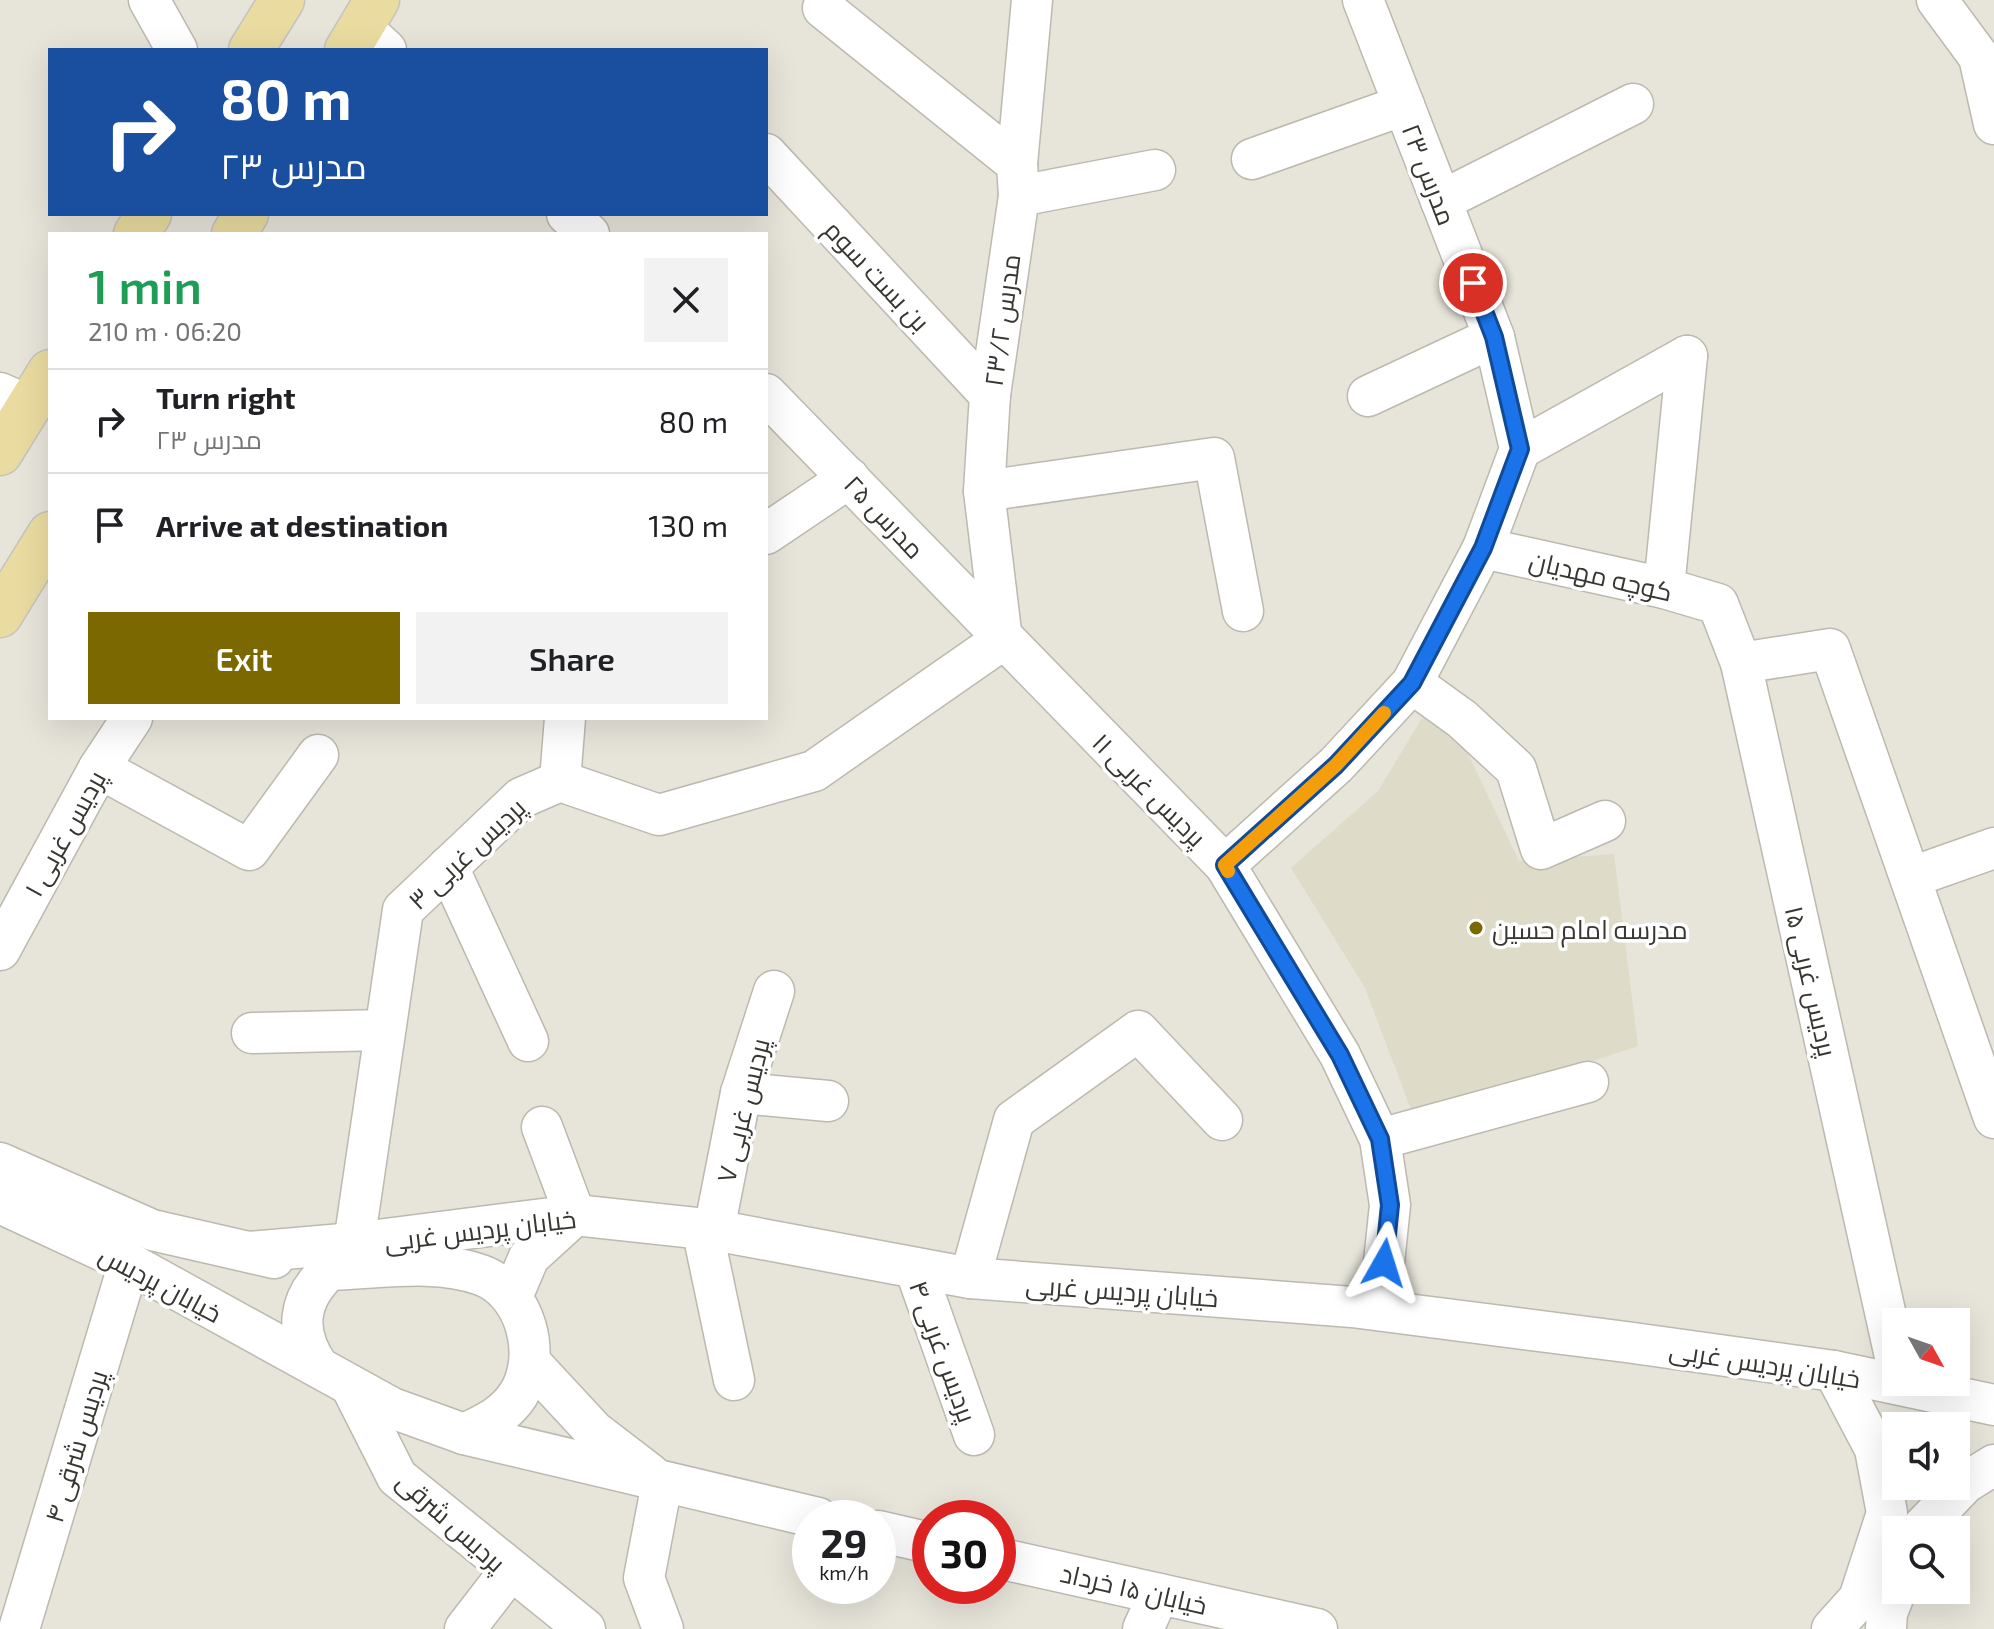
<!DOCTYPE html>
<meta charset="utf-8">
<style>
:root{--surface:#fff;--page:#f2f2f2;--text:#202124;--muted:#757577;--line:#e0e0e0;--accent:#7c6800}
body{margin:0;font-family:"Exo 2",Cairo,sans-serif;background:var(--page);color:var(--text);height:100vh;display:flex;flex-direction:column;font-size:30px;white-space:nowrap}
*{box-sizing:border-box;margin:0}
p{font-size:26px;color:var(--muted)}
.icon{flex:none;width:44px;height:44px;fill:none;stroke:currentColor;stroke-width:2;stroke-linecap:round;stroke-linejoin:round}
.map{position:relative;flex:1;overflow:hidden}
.sheet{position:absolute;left:48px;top:232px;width:720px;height:488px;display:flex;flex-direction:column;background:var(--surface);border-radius:0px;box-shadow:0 8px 32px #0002}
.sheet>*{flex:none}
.guide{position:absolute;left:48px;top:48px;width:720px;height:168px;border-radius:0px;box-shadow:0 8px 32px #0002;background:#1a4fa0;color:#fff;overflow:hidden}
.needle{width:52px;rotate:130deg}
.fabs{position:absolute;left:1882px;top:1308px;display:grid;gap:16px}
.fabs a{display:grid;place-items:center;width:88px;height:88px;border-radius:0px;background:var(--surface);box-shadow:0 8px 32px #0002;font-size:40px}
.speed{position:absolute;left:792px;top:1500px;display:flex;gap:16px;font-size:40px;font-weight:700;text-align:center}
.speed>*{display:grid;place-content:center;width:104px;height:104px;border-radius:50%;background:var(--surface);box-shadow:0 8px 32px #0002;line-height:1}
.speed small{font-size:20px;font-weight:400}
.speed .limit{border:12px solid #d22;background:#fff;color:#111}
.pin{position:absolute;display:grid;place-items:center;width:68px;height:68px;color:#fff;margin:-34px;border:4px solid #fff;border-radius:50%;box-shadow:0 2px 8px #0007}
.me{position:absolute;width:88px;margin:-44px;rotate:6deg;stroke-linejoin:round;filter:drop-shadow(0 0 6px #0008)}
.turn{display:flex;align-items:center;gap:28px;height:168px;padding:0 40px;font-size:36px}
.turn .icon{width:104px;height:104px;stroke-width:2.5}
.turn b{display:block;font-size:56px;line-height:68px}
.round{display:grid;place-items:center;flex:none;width:84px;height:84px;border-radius:0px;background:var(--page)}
.summary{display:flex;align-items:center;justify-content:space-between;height:136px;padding:0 40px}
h1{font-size:48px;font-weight:600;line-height:60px;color:#1e9e55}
.action{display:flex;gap:16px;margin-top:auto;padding:16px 40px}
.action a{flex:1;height:92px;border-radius:0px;background:var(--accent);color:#fff;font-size:32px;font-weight:600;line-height:92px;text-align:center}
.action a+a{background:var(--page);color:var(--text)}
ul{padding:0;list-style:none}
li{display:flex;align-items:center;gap:24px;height:104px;padding:0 40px;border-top:2px solid var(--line)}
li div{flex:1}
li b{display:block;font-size:30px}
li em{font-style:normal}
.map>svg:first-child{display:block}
.built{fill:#dfdbc9}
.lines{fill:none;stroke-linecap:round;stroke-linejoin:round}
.minor-casing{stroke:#bcb9af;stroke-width:43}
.major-casing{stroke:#c3c3c1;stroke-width:47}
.minor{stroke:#fff;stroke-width:40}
.major{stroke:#eadca0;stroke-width:44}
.route-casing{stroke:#114b97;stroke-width:20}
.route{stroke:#1a73e8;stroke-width:14}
.slow{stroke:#f59e0b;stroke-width:14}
.poi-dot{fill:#7c6800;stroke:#fff;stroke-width:3}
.labels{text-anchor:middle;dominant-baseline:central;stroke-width:7;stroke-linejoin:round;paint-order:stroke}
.street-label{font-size:26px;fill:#373631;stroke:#fff}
.poi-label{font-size:26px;fill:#373631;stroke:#fff;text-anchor:start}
</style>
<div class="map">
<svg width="1994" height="1629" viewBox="0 0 1994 1629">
<rect width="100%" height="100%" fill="#e7e5da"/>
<path class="built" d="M 1450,716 L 1519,861 L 1614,854 L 1638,1046 L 1415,1120 L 1365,988 L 1291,868 L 1378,791 L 1422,718 Z"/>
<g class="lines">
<defs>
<g id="minor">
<path d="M 149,0 L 177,50"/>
<path d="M 1937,0 L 1979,57 L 1994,124"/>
<path d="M 823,8 L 1017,164"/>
<path d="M 361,27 L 386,50"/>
<path d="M 766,154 L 990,395"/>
<path d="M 1252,159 L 1404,105"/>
<path d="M 1019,196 L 1155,170"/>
<path d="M 1441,201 L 1633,104"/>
<path d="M 567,214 L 589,234"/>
<path d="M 0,393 L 29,406"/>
<path d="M 766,394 L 1225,865 L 1340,1055 L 1380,1139 L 1390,1205 L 1379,1310"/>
<path d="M 1368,396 L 1494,337"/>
<path d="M 1520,449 L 1687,356"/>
<path d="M 984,491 L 1214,458 L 1243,611"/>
<path d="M 766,534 L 849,478"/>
<path d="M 1483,548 L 1664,588 L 1718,604 L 1741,663 L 1896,1361"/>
<path d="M 1664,588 L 1687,356"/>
<path d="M 1002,640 L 984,491 L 990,395 L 1019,196 L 1017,164 L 1032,0"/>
<path d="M 1741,663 L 1830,649 L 1994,1118"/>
<path d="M 1412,683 L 1462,719 L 1516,769 L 1541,849 L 1605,821"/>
<path d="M 99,768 L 249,850 L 318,755"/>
<path d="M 560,781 L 565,718"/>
<path d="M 1225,865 L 1336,765 L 1412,683 L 1483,548 L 1520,449 L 1494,337 L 1363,0"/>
<path d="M 448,867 L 528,1041"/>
<path d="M 1912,877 L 1994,848"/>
<path d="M 0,950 L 99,768 L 132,718"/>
<path d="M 252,1033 L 384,1030"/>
<path d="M 741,1093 L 828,1101"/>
<path d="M 1380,1139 L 1588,1082"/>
<path d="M 0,1163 L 152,1230 L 274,1258"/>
<path d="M 0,1203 L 129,1263 L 392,1408 L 464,1434 C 485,1424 504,1416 518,1395 C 543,1356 526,1291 481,1275 C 435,1258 377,1269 329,1270 C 297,1300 294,1332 319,1368"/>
<path d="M 702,1228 L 734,1380"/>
<path d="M 714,1230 L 741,1093 L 774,991"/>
<path d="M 354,1243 L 403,910 L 521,798 L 560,781 L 659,815 L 814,771 L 1002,640"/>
<path d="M 249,1252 L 354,1243 L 575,1215 L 714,1230 L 970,1278 L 1352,1307 L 1626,1342 L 1834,1371 L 1994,1405"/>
<path d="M 915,1268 L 974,1435"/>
<path d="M 970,1278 L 1014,1120 L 1138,1031 L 1222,1120"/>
<path d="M 512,1297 L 529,1257 L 575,1215 L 542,1127"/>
<path d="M 530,1362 L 594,1431 L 650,1474"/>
<path d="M 351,1386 L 397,1477 L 585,1629"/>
<path d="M 464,1434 L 818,1518"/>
<path d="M 662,1483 L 644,1578 L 663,1629"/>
<path d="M 1920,1530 L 1965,1483 L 1994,1465"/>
<path d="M 878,1531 L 930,1543"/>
<path d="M 998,1558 L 1317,1629"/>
<path d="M 19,1629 L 129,1263"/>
<path d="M 465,1629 L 509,1572"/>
<path d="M 1143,1629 L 1159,1594"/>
<path d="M 1832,1629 L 1859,1599 L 1887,1513 L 1875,1449 L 1834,1371"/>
<path d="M 1886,1629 L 1887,1613 L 1896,1590"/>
</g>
<g id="major">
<path d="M 251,50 L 282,0"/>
<path d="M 347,50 L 377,0"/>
<path d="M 136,234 L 149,214"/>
<path d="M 234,234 L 246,214"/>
<path d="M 0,453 L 50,372"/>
<path d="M 0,615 L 50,534"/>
</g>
</defs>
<use href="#minor" class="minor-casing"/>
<use href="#major" class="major-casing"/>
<use href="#minor" class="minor"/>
<use href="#major" class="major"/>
</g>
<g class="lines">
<defs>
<path id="route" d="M 1384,1263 L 1390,1205 L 1380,1139 L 1340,1055 L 1225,865 L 1336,765 L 1412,683 L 1483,548 L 1520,449 L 1494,337 L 1473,283"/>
</defs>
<use href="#route" class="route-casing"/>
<use href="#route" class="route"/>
<path class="slow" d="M 1228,871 L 1225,865 L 1336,765 L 1384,713"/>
</g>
<circle class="poi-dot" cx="1476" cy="928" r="8"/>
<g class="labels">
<g class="street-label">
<text transform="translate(1430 174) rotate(69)">مدرس ۲۳</text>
<text transform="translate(878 275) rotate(47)">بن بست سوم</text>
<text transform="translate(1001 320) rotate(-82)">مدرس ۲۳/۲</text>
<text transform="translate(885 516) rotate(47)">مدرس ۲۵</text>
<text transform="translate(1601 575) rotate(13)">کوچه مهدیان</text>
<text transform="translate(1150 789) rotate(45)">پردیس غربی ۱۱</text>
<text transform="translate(64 833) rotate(-61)">پردیس غربی ۱</text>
<text transform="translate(466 853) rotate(-43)">پردیس غربی ۳</text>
<text transform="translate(1812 981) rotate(77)">پردیس غربی ۱۵</text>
<text transform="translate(742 1110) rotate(-76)">پردیس غربی ۷</text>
<text transform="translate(480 1229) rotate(-7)">خیابان پردیس غربی</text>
<text transform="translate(161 1283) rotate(28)">خیابان پردیس</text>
<text transform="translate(1122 1290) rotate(4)">خیابان پردیس غربی</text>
<text transform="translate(944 1351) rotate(70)">پردیس غربی ۴</text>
<text transform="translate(1765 1363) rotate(9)">خیابان پردیس غربی</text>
<text transform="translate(75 1446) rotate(-73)">پردیس شرقی ۴</text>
<text transform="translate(452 1521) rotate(42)">پردیس شرقی</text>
<text transform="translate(1134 1588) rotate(13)">خیابان ۱۵ خرداد</text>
</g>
<g class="poi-label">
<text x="1492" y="928">مدرسه امام حسین</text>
</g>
</g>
</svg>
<div class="fabs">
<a><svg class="needle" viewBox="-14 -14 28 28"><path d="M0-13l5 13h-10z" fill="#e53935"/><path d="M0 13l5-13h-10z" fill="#757577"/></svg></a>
<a><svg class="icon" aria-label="sound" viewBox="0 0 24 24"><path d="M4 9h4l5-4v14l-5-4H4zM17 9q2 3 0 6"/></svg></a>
<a><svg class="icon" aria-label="search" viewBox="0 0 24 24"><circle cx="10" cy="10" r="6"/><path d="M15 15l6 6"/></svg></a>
</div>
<div class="speed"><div>29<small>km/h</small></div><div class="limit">30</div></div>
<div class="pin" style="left:1473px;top:283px;background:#d93025"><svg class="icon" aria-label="arrive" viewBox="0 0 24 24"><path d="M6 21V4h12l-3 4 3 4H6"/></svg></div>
<svg class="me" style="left:1384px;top:1263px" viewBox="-20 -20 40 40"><path d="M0-17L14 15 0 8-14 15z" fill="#1a73e8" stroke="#fff" stroke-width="4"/></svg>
<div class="guide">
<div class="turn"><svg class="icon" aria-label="right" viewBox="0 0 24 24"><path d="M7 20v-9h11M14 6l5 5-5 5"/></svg><div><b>80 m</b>مدرس ۲۳</div></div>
</div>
<section class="sheet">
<div class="summary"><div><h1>1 min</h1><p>210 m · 06:20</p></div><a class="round"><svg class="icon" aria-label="close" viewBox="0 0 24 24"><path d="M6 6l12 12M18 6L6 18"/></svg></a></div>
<ul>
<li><svg class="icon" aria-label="right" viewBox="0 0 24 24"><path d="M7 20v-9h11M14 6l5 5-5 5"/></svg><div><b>Turn right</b><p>مدرس ۲۳</p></div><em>80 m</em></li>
<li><svg class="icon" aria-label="arrive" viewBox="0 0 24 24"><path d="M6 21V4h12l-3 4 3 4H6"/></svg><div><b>Arrive at destination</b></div><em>130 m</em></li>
</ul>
<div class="action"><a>Exit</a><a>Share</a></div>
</section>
</div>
